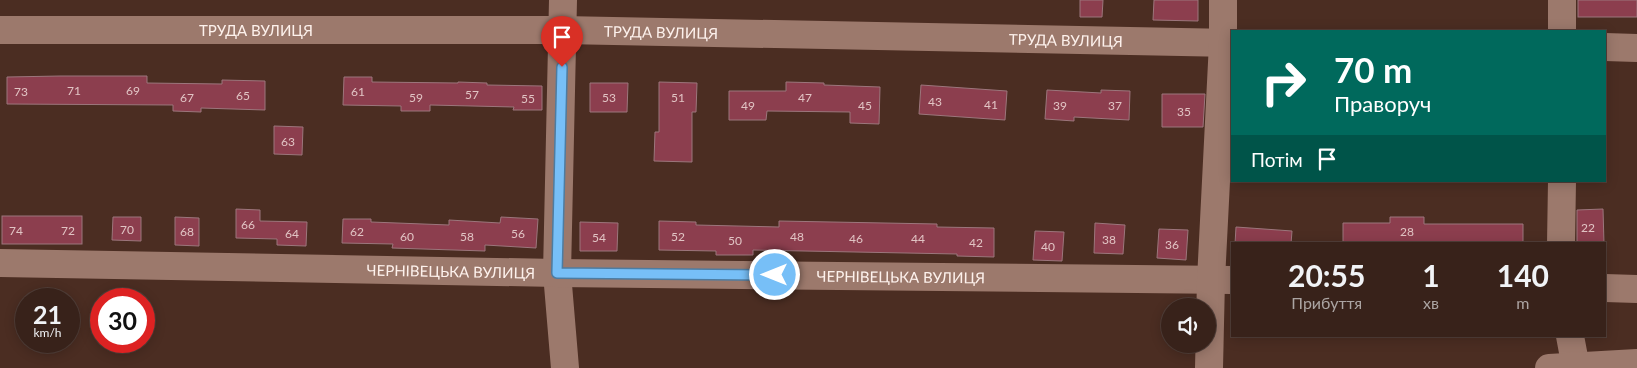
<!DOCTYPE html>
<html lang="uk">
<meta charset="utf-8">
<style>
:root{--surface:#38221a;--page:#432f27;--text:#f1f3f6;--muted:#aba4a2;--line:#523f39}
body{margin:0;font-family:Lato,sans-serif;background:var(--page);color:var(--text);height:100vh;display:flex;flex-direction:column;font-size:19px;white-space:nowrap}
*{box-sizing:border-box;margin:0}
p{font-size:16px;color:var(--muted)}
.icon{flex:none;width:28px;height:28px;fill:none;stroke:currentColor;stroke-width:2;stroke-linecap:round;stroke-linejoin:round}
.map{position:relative;flex:1;overflow:hidden}
.sheet{position:absolute;left:1231px;top:242px;width:375px;height:95px;display:flex;flex-direction:column;background:var(--surface);border-radius:0px;box-shadow:0 2px 12px #0003,0 0 0 1px var(--line)}
.sheet>*{flex:none}
.banner{position:absolute;left:1231px;top:30px;width:375px;height:152px;border-radius:0px;box-shadow:0 2px 12px #0003,0 0 0 1px var(--line);background:#00695c;color:#fff;overflow:hidden}
.controls{position:absolute;left:1161px;top:298px;display:grid;gap:10px}
.controls a{display:grid;place-items:center;width:55px;height:55px;border-radius:50%;background:var(--surface);box-shadow:0 2px 12px #0003,0 0 0 1px var(--line);font-size:25px}
.speed{position:absolute;left:15px;top:288px;display:flex;gap:10px;font-size:25px;font-weight:700;text-align:center}
.speed>*{display:grid;place-content:center;width:65px;height:65px;border-radius:50%;background:var(--surface);box-shadow:0 2px 12px #0003,0 0 0 1px var(--line);line-height:1}
.speed small{font-size:12px;font-weight:400}
.speed .limit{border:8px solid #d22;background:#fff;color:#111}
.pin{position:absolute;display:grid;place-items:center;width:42px;height:42px;color:#fff;margin:-51px -21px;border-radius:50% 50% 50% 0;rotate:-45deg;box-shadow:0 0 5px #0007}
.pin .icon{rotate:45deg}
.me{position:absolute;width:55px;margin:-28px;rotate:270deg;stroke-linejoin:round;filter:drop-shadow(0 0 4px #0008)}
.turn{display:flex;align-items:center;gap:18px;height:105px;padding:0 20px;font-size:22px}
.turn .icon{width:65px;height:65px;stroke-width:2.5}
.turn b{display:block;font-size:35px;line-height:42px}
.then{display:flex;align-items:center;height:48px;padding:0 20px;background:#0003;gap:10px;font-size:19px}
.eta{display:flex;justify-content:space-evenly;align-items:center;height:85px;text-align:center}
.eta b{font-size:30px;font-weight:700;line-height:35px}
.map>svg:first-child{display:block}
.building{fill:#8c3e4e;stroke:#9c767c}
.lines{fill:none;stroke-linecap:round;stroke-linejoin:round}
.minor{stroke:#9c796c;stroke-width:28}
.route-casing{stroke:#4d7ca1;stroke-width:12}
.route{stroke:#77bff7;stroke-width:9}
.labels{text-anchor:middle;dominant-baseline:central;stroke-width:5;stroke-linejoin:round;paint-order:stroke}
.number-label{font-size:12px;fill:#e1c4c4}
.street-label{font-size:15px;fill:#fdf1ec;stroke:#271914}
</style>
<div class="map">
<svg width="1637" height="368" viewBox="0 0 1637 368">
<rect width="100%" height="100%" fill="#4b2d22"/>
<g class="building">
<path d="M 1080,0 L 1103,0 L 1102,17 L 1080,17 Z"/>
<path d="M 1154,0 L 1198,0 L 1198,21 L 1153,20 Z"/>
<rect x="1578" y="0" width="59" height="17"/>
<path d="M 60,76 L 147,76 L 147,83 L 222,84 L 222,80 L 265,81 L 265,110 L 201,108 L 201,112 L 173,111 L 173,105 L 7,104 L 7,77 Z"/>
<path d="M 344,77 L 372,77 L 372,82 L 458,83 L 458,82 L 487,83 L 487,85 L 542,86 L 542,110 L 513,110 L 514,107 L 430,105 L 430,111 L 401,111 L 401,106 L 343,105 Z"/>
<path d="M 659,82 L 697,83 L 696,112 L 692,112 L 692,162 L 654,161 L 655,132 L 659,132 Z"/>
<path d="M 786,82 L 824,83 L 824,85 L 880,87 L 879,124 L 850,123 L 850,112 L 767,111 L 766,120 L 729,120 L 729,91 L 786,91 Z"/>
<path d="M 590,83 L 628,83 L 627,112 L 590,112 Z"/>
<path d="M 921,85 L 1007,91 L 1005,120 L 919,114 Z"/>
<path d="M 1047,90 L 1101,93 L 1101,90 L 1130,91 L 1129,120 L 1074,117 L 1074,121 L 1045,119 Z"/>
<path d="M 1162,94 L 1205,94 L 1203,127 L 1162,127 Z"/>
<path d="M 274,126 L 303,127 L 302,155 L 274,154 Z"/>
<path d="M 236,209 L 260,210 L 260,221 L 307,222 L 306,246 L 277,245 L 277,239 L 236,238 Z"/>
<path d="M 1603,209 L 1604,244 L 1577,244 L 1577,210 Z"/>
<rect x="2" y="216" width="80" height="28"/>
<path d="M 113,217 L 141,217 L 141,241 L 112,240 Z"/>
<path d="M 175,217 L 199,218 L 199,246 L 175,245 Z"/>
<path d="M 501,217 L 538,219 L 536,248 L 485,245 L 485,251 L 392,248 L 393,244 L 342,243 L 343,219 L 371,219 L 371,222 L 449,225 L 449,220 L 500,223 Z"/>
<path d="M 1390,217 L 1424,217 L 1424,224 L 1523,224 L 1523,244 L 1343,244 L 1343,223 L 1390,223 Z"/>
<path d="M 659,221 L 696,222 L 696,225 L 779,227 L 779,221 L 937,224 L 937,227 L 994,228 L 994,257 L 957,256 L 957,254 L 753,250 L 753,255 L 716,255 L 716,251 L 659,250 Z"/>
<path d="M 580,222 L 618,223 L 617,251 L 580,251 Z"/>
<path d="M 1095,223 L 1125,225 L 1123,254 L 1094,253 Z"/>
<path d="M 1236,227 L 1292,231 L 1291,244 L 1235,244 Z"/>
<path d="M 1159,229 L 1188,230 L 1186,260 L 1157,258 Z"/>
<path d="M 1035,231 L 1064,232 L 1062,261 L 1033,260 Z"/>
</g>
<g class="lines">
<g class="minor">
<path d="M 563,0 L 557,273 L 565,368"/>
<path d="M 1562,0 L 1562,31"/>
<path id="s1" d="M 0,30 L 563,30 L 1232,43"/>
<path d="M 1605,47 L 1637,48"/>
<path d="M 1561,244 L 1562,181"/>
<path id="s2" d="M 0,263 L 557,273 L 1232,280"/>
<path d="M 1605,288 L 1637,289"/>
<path d="M 1570,336 L 1576,368"/>
<path d="M 1209,368 L 1211,280 L 1223,43 L 1223,0"/>
<path d="M 1549,368 L 1637,363"/>
</g>
</g>
<g class="lines">
<defs>
<path id="route" d="M 562,67 L 557,273 L 775,275"/>
</defs>
<use href="#route" class="route-casing"/>
<use href="#route" class="route"/>
</g>
<g class="labels">
<g class="number-label">
<text x="74" y="90">71</text>
<text x="133" y="90">69</text>
<text x="21" y="91">73</text>
<text x="358" y="91">61</text>
<text x="472" y="94">57</text>
<text x="243" y="95">65</text>
<text x="187" y="97">67</text>
<text x="416" y="97">59</text>
<text x="609" y="97">53</text>
<text x="678" y="97">51</text>
<text x="805" y="97">47</text>
<text x="528" y="98">55</text>
<text x="935" y="101">43</text>
<text x="991" y="104">41</text>
<text x="748" y="105">49</text>
<text x="865" y="105">45</text>
<text x="1060" y="105">39</text>
<text x="1115" y="105">37</text>
<text x="1184" y="111">35</text>
<text x="288" y="141">63</text>
<text x="248" y="224">66</text>
<text x="1588" y="227">22</text>
<text x="127" y="229">70</text>
<text x="16" y="230">74</text>
<text x="68" y="230">72</text>
<text x="187" y="231">68</text>
<text x="357" y="231">62</text>
<text x="1407" y="231">28</text>
<text x="292" y="233">64</text>
<text x="518" y="233">56</text>
<text x="407" y="236">60</text>
<text x="467" y="236">58</text>
<text x="678" y="236">52</text>
<text x="797" y="236">48</text>
<text x="599" y="237">54</text>
<text x="856" y="238">46</text>
<text x="918" y="238">44</text>
<text x="1109" y="239">38</text>
<text x="735" y="240">50</text>
<text x="976" y="242">42</text>
<text x="1172" y="244">36</text>
<text x="1048" y="246">40</text>
</g>
<g class="street-label">
<text stroke="none"><textPath href="#s1" startOffset="256">ТРУДА ВУЛИЦЯ</textPath></text>
<text stroke="none"><textPath href="#s1" startOffset="661">ТРУДА ВУЛИЦЯ</textPath></text>
<text stroke="none"><textPath href="#s1" startOffset="1066">ТРУДА ВУЛИЦЯ</textPath></text>
<text stroke="none"><textPath href="#s2" startOffset="451">ЧЕРНІВЕЦЬКА ВУЛИЦЯ</textPath></text>
<text stroke="none"><textPath href="#s2" startOffset="901">ЧЕРНІВЕЦЬКА ВУЛИЦЯ</textPath></text>
</g>
</g>
</svg>
<div class="controls">
<a><svg class="icon" aria-label="sound" viewBox="0 0 24 24"><path d="M4 9h4l5-4v14l-5-4H4zM17 9q2 3 0 6"/></svg></a>
</div>
<div class="speed"><div>21<small>km/h</small></div><div class="limit">30</div></div>
<div class="pin" style="left:562px;top:67px;background:#d93025"><svg class="icon" aria-label="arrive" viewBox="0 0 24 24"><path d="M6 21V4h12l-3 4 3 4H6"/></svg></div>
<svg class="me" style="left:775px;top:275px" viewBox="-20 -20 40 40"><circle r="17" fill="#77bff7" stroke="#fff" stroke-width="3"/><path d="M0-11L8 9 0 5-8 9z" fill="#fff"/></svg>
<div class="banner">
<div class="turn"><svg class="icon" aria-label="right" viewBox="0 0 24 24"><path d="M7 20v-9h11M14 6l5 5-5 5"/></svg><div><b>70 m</b>Праворуч</div></div>
<div class="then">Потім<svg class="icon" aria-label="arrive" viewBox="0 0 24 24"><path d="M6 21V4h12l-3 4 3 4H6"/></svg></div>
</div>
<section class="sheet">
<div class="eta">
<div><b>20:55</b><p>Прибуття</p></div>
<div><b>1</b><p>хв</p></div>
<div><b>140</b><p>m</p></div>
</div>
</section>
</div>
